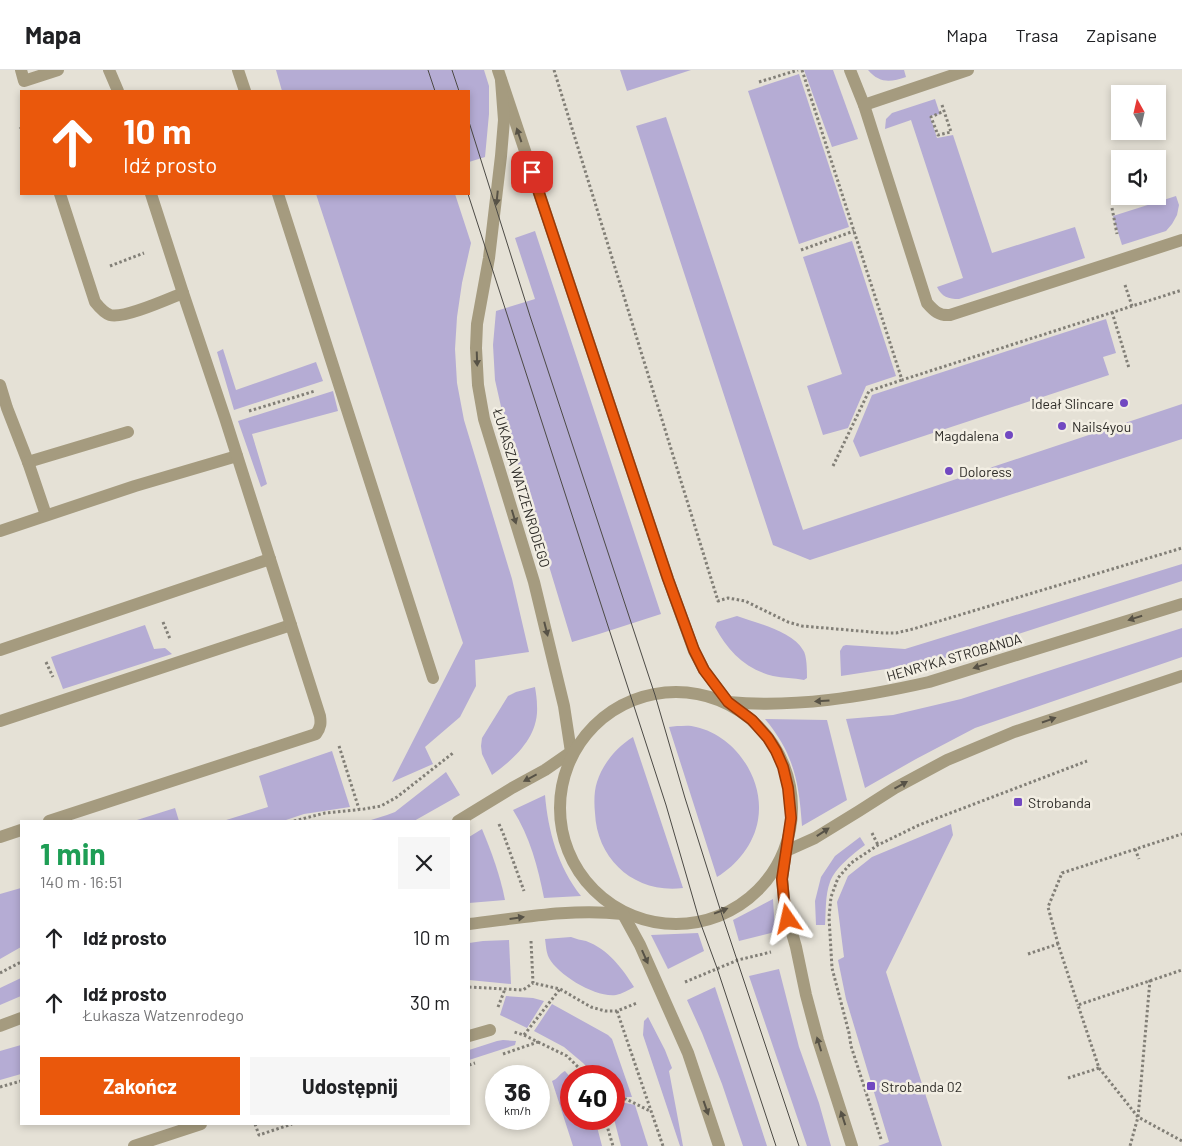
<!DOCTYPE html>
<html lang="pl">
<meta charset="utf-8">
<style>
:root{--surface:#fff;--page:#f6f6f6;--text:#202124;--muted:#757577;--line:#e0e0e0;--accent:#ea580c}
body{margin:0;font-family:Barlow,sans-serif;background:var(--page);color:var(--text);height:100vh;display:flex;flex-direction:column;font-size:19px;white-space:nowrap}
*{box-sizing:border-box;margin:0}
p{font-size:16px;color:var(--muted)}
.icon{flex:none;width:28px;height:28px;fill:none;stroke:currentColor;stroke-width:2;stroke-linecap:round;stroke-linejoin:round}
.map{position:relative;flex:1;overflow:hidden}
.side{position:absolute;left:20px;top:750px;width:450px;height:305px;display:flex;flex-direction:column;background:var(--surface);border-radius:0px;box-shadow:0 2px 8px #0003}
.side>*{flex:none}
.guide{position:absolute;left:20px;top:20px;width:450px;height:105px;border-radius:0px;box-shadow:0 2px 8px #0003;background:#ea580c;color:#fff;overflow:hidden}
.needle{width:32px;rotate:352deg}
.controls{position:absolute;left:1111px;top:15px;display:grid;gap:10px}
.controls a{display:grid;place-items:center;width:55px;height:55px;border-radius:0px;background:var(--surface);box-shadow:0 2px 8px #0003;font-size:25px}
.speed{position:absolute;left:485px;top:995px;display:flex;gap:10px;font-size:25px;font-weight:700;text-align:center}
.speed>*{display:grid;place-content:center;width:65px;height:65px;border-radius:50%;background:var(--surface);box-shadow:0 2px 8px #0003;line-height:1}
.speed small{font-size:12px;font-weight:400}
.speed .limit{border:8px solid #d22;background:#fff;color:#111}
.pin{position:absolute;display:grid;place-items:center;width:42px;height:42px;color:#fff;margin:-21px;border-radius:10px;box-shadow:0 2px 8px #0006}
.me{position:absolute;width:55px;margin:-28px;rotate:349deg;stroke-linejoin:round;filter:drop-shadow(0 0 4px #0008)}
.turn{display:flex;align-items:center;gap:18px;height:105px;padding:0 20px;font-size:22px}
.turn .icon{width:65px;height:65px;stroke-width:2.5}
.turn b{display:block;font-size:35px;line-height:42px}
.round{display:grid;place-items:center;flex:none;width:52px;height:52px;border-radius:0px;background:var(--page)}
.headline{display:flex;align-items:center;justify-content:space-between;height:85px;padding:0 20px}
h1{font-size:30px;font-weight:700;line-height:38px;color:#1e9e55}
.button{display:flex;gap:10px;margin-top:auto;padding:10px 20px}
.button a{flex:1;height:58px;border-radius:0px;background:var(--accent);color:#fff;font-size:20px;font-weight:700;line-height:58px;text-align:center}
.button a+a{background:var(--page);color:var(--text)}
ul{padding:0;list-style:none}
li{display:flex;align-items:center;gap:15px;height:65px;padding:0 20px}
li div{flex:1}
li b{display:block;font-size:19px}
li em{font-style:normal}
header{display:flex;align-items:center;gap:30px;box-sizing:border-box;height:70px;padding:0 25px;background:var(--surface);border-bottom:1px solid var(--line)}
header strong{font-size:24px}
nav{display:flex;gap:28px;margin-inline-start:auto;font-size:18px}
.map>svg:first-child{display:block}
.green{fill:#b5acd4}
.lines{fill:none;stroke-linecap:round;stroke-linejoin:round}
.path{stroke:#827f77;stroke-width:3;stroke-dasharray:2.5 2.5;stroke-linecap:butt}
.minor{stroke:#a59b7f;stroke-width:12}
.tertiary{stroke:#a59b7f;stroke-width:12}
.tram{stroke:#4c4a45;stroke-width:1}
.oneway{fill:#575246}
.route-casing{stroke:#983908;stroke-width:12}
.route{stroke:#ea580c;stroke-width:9}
.poi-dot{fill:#7148c1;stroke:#f2eee3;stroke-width:2}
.labels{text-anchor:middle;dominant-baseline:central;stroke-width:5;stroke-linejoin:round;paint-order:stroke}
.poi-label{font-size:14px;fill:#2d2b27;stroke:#f2eee3;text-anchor:start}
.street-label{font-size:14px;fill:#2d2b27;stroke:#f2eee3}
</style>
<header>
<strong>Mapa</strong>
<nav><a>Mapa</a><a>Trasa</a><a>Zapisane</a></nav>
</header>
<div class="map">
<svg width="1182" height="1076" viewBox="0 0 1182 1076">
<rect width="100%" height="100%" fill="#e5e1d6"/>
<g class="green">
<path d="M 276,0 L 484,0 L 489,16 L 489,44 L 485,87 L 469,92 L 469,21 L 282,21 Z"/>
<path d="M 620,0 L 691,0 L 627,21 Z"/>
<path d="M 804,0 L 833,0 L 858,69 L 832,77 Z"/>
<path d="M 868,0 L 904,0 L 906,7 C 891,12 880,14 868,0 Z"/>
<path d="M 799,4 L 849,157 L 799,174 L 748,21 Z"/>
<path d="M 935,29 L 940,44 L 930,46 L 937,68 L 953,65 L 992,183 L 1075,157 L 1085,188 L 959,229 C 948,229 942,227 937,217 L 963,208 L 911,50 L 885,59 L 886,49 L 892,43 Z"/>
<path d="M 666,47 L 803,460 L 1182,334 L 1182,369 L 810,490 L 773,475 L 636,56 Z"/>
<path d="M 316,124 L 455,124 L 471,173 L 462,213 L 457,247 L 455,279 L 457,313 L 464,350 L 512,509 L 529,582 L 475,590 L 476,616 L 460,647 L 425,677 L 433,694 L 392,712 L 463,573 Z"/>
<path d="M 1176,126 L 1179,135 L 1177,145 L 1172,154 L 1166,161 L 1122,175 L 1113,146 Z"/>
<path d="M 535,161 L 661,544 L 599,564 L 572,572 L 502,341 L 495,310 L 493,275 L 496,241 L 535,229 L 515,168 Z"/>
<path d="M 852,171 L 896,306 L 866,316 L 848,358 L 823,365 L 807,316 L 842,304 L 803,187 Z"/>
<path d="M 1106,249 L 1116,283 L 1103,287 L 1109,305 L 860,387 L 853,371 L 872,325 Z"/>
<path d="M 223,279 L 236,320 L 316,292 L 323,311 L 234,340 L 217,282 Z"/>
<path d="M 333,321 L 338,341 L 252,364 L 267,414 L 261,417 L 238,351 Z"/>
<path d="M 1182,494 L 1182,511 L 932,592 L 841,606 L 840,581 L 843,576 L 846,575 L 905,579 Z"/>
<path d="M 737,546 C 756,553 792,561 803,580 C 807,585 807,601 807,608 L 804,610 C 794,608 783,608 773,606 C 745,599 728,581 715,557 L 717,552 Z"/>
<path d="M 145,555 L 154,579 L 165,578 L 172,584 L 63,619 L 51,587 Z"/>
<path d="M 1182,558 L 1182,587 L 975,658 L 916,689 L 865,718 L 846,649 L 893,645 L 961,629 Z"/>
<path d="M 535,617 C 536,623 537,630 537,636 C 539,667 514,689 492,705 L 482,684 L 481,676 L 482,668 L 508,626 L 516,622 Z"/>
<path d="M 765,649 L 827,650 L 847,730 L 802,756 C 799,712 794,684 765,649 Z"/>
<path d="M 677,656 C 683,656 690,655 696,657 C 736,666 765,710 758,750 C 754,774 737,795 717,807 L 669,657 Z"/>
<path d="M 633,667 L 683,818 C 635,824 597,790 595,743 C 594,733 594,721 597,712 C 603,693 617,677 633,667 Z"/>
<path d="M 332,681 L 350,737 L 304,744 L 283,751 L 223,751 L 268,737 L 259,706 Z"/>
<path d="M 446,702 L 460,725 L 414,751 L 372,751 L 371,750 L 387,745 L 395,742 Z"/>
<path d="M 545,725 C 548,761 558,797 581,826 L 544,828 C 538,797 530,767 513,740 Z"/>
<path d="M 175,738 L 179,751 L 138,751 L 137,750 Z"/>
<path d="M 951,754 L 953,765 L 886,902 L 942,1076 L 878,1076 L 889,1072 L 846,929 L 838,890 L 844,887 L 837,832 L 848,806 L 872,787 Z"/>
<path d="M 482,759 C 492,783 500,805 505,830 L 469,833 L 469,767 Z"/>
<path d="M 860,767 L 865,775 C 853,784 835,798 830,812 C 825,825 826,841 825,855 L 816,855 L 815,831 L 821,807 L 835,786 Z"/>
<path d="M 21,818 L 21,877 L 0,889 L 0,824 Z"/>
<path d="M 773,829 L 775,862 L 739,871 L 733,850 Z"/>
<path d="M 698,863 L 704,881 L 668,899 L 651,865 Z"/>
<path d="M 571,867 C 576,869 581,870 586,871 C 608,879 623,899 634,917 C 628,920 622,924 616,925 C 596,928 558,905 549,888 C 546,882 546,875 545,869 Z"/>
<path d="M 509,870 L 511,914 L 469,910 L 469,873 L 483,871 Z"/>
<path d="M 779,899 L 799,977 L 819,1033 L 831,1076 L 807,1076 L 749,906 Z"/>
<path d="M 21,908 L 21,926 L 0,935 L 0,918 Z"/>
<path d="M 715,917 L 767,1076 L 743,1076 L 722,1014 L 702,963 L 687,930 Z"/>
<path d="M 506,926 L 533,928 L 544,931 L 527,958 L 500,945 Z"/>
<path d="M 552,934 L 608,965 L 612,969 L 632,1027 L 614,1027 L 614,1006 L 596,1006 L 583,993 L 564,977 L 534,961 Z"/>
<path d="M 648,947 L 665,980 L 672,998 L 669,1001 L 683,1076 L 680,1076 L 643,965 L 644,951 Z"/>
<path d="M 503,970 L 516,971 L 515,975 L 469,990 L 469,980 L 497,971 Z"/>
<path d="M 21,975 L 21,1004 L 0,1010 L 0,981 Z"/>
<path d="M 565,1001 L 571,1008 L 571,1049 L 595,1049 L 602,1076 L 573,1076 L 552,1011 C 558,1009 560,1003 565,1001 Z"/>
<path d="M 614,1032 L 621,1032 L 635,1035 L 648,1076 L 621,1076 L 614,1049 Z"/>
</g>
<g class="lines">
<g class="path">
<path d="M 554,0 L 718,531 L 728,528 L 745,531 L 788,552 L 802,556 L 883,563 L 896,563 L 913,559 L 1182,478"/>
<path d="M 802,0 L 902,310 L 1182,220"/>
<path d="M 759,12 L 798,0"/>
<path d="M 942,35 L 951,62 L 938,65 L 931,47 L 944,41"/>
<path d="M 20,59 L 21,58"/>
<path d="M 1112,138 L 1117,164"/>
<path d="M 801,180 L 854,161"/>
<path d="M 110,196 L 144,183"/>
<path d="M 1125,215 L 1132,236"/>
<path d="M 1112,242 L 1129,298"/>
<path d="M 249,341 L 315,321"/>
<path d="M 833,396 L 869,321 L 902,310"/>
<path d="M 163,552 L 170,569"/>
<path d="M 46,592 L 53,607"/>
<path d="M 339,676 L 359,739"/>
<path d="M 294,751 L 325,743 L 364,739 L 381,736 L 397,727 L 453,683"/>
<path d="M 499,754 L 503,763 L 524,821"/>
<path d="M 872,763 L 878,775"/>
<path d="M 1135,779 L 1139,789"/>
<path d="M 531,871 L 533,913 L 560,919 L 591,937 L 605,941 L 617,941 L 637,933"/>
<path d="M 1058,874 L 1048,837 L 1062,803 L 1182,764"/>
<path d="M 1028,884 L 1058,874 L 1078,935"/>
<path d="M 0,903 L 21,892"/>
<path d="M 1150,910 L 1138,1047 L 1182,1071"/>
<path d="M 685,912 L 738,890 L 771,882"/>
<path d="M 469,917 L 523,920 L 533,913"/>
<path d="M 498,937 L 505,919"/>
<path d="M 617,941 L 663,1076"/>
<path d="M 524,965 L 560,919"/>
<path d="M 538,972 L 567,986 L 587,1006"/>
<path d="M 503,984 L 538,972 L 524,965 L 514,962"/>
<path d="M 469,995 L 475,993"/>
<path d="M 1099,998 L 1138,1047 L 1130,1076"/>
<path d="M 1068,1008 L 1099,998 L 1078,935 L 1182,900"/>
<path d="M 0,1017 L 21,1011"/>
<path d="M 614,1029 L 626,1029 L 650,1041"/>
<path d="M 605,1049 L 613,1076"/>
<path d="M 255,1054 L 259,1065 L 292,1054"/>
<path d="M 881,1069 L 851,976 L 849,963 L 843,940 L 832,898 L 829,847 L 831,827 L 838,808 L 851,793 L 878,775 L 919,755 L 1087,691"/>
</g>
<g class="minor">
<path d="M 21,0 L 24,11 L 58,0"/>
<path d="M 109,0 L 118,21"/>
<path d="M 238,0 L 245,21"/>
<path d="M 498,0 L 668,509 L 694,581 L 704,600 L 728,632"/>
<path d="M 850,0 L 864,35 L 927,233 C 934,241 939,246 950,245 L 1182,170"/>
<path d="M 864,35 L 968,0"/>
<path d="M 60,124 L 95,232 C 99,237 104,243 110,245 C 124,249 168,229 183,223"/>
<path d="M 278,124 L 433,608"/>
<path d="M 0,315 L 7,338 L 28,392 L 128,362"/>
<path d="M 28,392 L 46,445"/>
<path d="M 0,461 L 135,416 L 237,386"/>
<path d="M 0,580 L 270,489"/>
<path d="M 0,651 L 291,555"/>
<path d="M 49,751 L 316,664 C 321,657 321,653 320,646 L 225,348 L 183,223 L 151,124"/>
<path d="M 458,751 L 512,718 L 545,700 L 571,682 L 564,636 L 534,512 L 484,349 L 478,315 L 476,278 L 477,254 L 489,188 L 501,86 L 504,50 L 501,10"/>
<path d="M 0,767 L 21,760"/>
<path d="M 469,854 C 520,848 571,838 623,844"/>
<path d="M 0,956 L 21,948"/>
<path d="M 469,966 L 490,960"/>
<path d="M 134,1076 L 201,1054"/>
</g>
<g class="tertiary">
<circle cx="676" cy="738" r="116"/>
<path d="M 728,632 C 796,638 862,627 929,612 L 1182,534"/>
<path d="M 786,781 L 815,768 L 859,741 L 895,718 L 947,690 L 1014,662 L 1182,606"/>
<path d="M 785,788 L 782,809 L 784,829 L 788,849 L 796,877 L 806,925 L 818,970 L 852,1076"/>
<path d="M 623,844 L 640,875 L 688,983 L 719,1076"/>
</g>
<g class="tram">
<path d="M 428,0 L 435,21"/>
<path d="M 452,0 L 459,21"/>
<path d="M 469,52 L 530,246 L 655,625 L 685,728 L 721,842 L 799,1076"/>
<path d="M 468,124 L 666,735 L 699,849 L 717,898 L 776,1076"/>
</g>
</g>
<defs><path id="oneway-solid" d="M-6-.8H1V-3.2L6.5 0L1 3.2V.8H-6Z" transform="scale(1.25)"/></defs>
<g class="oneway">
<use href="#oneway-solid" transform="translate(519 65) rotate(-109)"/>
<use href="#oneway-solid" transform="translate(497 128) rotate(96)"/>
<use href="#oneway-solid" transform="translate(477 289) rotate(88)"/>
<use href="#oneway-solid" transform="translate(514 447) rotate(73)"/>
<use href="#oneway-solid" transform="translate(1135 548) rotate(163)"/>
<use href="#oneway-solid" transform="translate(546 559) rotate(76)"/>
<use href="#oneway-solid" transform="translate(980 596) rotate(163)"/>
<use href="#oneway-solid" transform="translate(822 631) rotate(176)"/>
<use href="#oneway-solid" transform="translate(1049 650) rotate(-19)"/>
<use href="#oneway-solid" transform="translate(530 708) rotate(152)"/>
<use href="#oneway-solid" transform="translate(901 715) rotate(-29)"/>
<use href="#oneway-solid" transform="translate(823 762) rotate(-33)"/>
<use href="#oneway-solid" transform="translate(721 841) rotate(-21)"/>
<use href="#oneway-solid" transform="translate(517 848) rotate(-8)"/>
<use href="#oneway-solid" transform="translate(645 887) rotate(66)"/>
<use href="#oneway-solid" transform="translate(819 974) rotate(-107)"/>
<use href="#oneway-solid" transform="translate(706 1038) rotate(71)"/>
<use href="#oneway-solid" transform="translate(843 1048) rotate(-108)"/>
</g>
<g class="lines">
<defs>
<path id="route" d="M 532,102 L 668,509 L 694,580 L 704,600 L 728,632 L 752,650 L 768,668 L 776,681 L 783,697 L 788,718 L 791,748 L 782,809 L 784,830 L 788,849"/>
</defs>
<use href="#route" class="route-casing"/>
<use href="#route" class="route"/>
</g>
<g class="poi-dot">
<circle cx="1124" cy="333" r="5"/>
<circle cx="1062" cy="356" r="5"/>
<circle cx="1009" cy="365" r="5"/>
<circle cx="949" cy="401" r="5"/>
<rect x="1013" y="727" width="10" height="10" rx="2.5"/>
<rect x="866" y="1011" width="10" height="10" rx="2.5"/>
</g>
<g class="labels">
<g class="poi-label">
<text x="1114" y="333" text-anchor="end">Ideał Slincare</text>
<text x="1072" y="356">Nails4you</text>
<text x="999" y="365" text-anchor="end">Magdalena</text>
<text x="959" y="401">Doloress</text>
<text x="1028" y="732">Strobanda</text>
<text x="881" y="1016">Strobanda 02</text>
</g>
<g class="street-label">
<text transform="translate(522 418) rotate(73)">ŁUKASZA WATZENRODEGO</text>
<text transform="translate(954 587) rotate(-16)">HENRYKA STROBANDA</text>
</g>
</g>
</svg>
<div class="controls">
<a><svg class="needle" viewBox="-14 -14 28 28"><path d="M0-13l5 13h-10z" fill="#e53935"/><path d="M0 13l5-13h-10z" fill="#757577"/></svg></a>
<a><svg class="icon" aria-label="sound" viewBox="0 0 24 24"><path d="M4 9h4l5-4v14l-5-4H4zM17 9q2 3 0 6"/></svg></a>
</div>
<div class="speed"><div>36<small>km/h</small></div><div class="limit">40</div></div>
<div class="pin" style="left:532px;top:102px;background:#d93025"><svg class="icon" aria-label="arrive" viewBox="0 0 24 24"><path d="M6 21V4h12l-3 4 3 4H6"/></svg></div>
<svg class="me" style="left:788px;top:849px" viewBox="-20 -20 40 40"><path d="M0-17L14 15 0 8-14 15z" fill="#ea580c" stroke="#fff" stroke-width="4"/></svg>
<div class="guide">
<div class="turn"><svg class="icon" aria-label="ahead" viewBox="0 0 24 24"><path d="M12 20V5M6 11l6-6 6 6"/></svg><div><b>10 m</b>Idź prosto</div></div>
</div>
<section class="side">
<div class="headline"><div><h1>1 min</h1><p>140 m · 16:51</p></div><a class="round"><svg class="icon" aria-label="close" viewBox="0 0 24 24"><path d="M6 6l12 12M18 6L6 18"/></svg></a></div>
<ul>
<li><svg class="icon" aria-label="ahead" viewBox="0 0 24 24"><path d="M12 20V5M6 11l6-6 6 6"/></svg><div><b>Idź prosto</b></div><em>10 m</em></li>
<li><svg class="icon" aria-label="ahead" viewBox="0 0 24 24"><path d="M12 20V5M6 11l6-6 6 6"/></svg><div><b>Idź prosto</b><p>Łukasza Watzenrodego</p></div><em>30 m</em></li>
</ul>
<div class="button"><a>Zakończ</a><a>Udostępnij</a></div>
</section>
</div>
